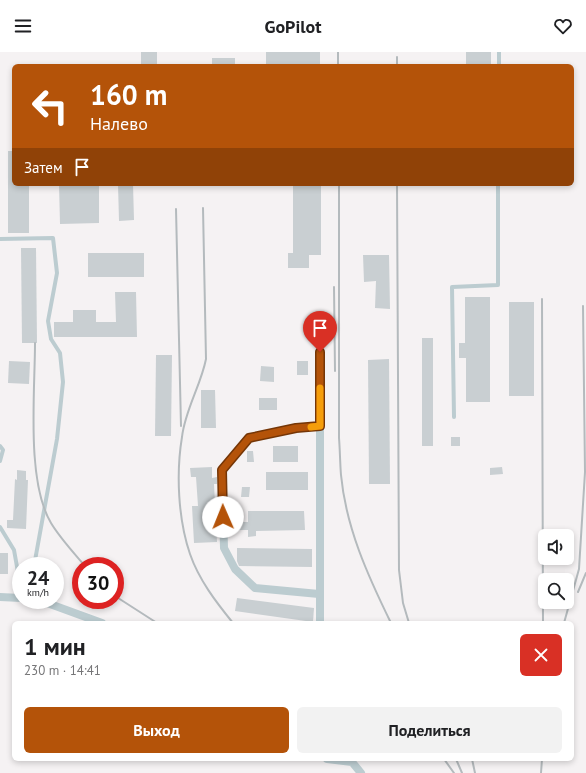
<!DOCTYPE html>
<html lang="ru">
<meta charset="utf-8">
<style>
:root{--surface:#fff;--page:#f2f2f2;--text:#202124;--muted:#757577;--accent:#b45309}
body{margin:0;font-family:"PT Sans",sans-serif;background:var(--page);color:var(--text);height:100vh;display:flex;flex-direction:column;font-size:15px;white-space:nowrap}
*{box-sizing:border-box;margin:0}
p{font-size:13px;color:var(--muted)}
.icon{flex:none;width:22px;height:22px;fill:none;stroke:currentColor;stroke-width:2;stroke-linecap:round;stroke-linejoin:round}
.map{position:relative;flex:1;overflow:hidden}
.side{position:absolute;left:12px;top:569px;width:562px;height:140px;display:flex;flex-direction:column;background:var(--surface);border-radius:6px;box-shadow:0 2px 6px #0003}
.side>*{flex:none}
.top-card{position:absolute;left:12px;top:12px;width:562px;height:122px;border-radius:6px;box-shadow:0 2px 6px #0003;background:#b45309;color:#fff;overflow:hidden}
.buttons{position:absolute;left:538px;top:477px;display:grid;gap:8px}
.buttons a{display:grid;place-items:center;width:36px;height:36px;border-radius:6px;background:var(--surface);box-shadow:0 2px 6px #0003;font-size:20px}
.speed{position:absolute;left:12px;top:505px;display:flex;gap:8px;font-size:20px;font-weight:700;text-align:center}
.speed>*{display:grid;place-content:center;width:52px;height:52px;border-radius:50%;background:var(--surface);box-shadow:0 2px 6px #0003;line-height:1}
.speed small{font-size:10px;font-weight:400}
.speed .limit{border:6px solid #d22;background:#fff;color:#111}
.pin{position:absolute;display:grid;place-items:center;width:34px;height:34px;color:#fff;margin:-41px -17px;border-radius:50% 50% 50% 0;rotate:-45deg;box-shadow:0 0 4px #0007}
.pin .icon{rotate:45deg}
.me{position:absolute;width:44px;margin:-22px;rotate:359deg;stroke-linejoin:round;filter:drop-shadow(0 0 3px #0008)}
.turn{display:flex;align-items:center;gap:14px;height:84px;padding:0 12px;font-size:18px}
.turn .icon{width:52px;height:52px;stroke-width:2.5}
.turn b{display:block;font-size:28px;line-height:34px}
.then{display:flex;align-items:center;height:38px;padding:0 12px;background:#0003;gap:8px;font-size:15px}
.round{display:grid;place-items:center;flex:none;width:42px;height:42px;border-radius:6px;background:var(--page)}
.head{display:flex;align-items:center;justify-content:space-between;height:68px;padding:0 12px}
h1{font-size:24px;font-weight:600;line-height:30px}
.cta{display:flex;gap:8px;margin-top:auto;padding:8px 12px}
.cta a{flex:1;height:46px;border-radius:6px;background:var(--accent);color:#fff;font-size:16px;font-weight:600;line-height:46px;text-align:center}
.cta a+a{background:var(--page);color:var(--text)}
header{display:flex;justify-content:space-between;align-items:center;height:52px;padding:0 12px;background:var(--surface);font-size:18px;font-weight:600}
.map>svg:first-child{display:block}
.building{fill:#c9cfd2}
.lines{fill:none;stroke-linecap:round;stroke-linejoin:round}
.service{stroke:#bcccd0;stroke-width:4}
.minor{stroke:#bcccd0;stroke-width:8}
.rail{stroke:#b4babd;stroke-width:2}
.route-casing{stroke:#753606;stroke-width:10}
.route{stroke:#b45309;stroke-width:7}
.slow{stroke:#f59e0b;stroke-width:7}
</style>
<header><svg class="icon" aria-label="menu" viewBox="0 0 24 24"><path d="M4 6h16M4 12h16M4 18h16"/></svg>GoPilot<svg class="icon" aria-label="heart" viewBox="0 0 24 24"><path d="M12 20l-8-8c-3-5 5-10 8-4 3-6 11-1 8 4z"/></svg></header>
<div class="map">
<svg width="586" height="721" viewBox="0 0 586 721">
<rect width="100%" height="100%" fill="#f5f2f3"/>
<g class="building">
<rect x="141" y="0" width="16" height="14"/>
<rect x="266" y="0" width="54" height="14"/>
<rect x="466" y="0" width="25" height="14"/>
<rect x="212" y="6" width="23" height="8"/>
<path d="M 8,99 L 14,99 L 14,132 L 29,132 L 29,181 L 8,181 Z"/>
<path d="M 59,132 L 99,132 L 99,171 L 60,172 Z"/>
<path d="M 118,132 L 133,132 L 134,168 L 119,169 Z"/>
<path d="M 293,132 L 321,132 L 321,203 L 309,203 L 309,216 L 288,216 L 288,201 L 293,201 Z"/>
<path d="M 21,196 L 36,196 L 37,291 L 22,291 Z"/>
<rect x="88" y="201" width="56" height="24"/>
<path d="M 363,203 L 389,203 L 390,257 L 375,256 L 376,229 L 364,230 Z"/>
<path d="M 115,240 L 136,240 L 137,285 L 54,285 L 54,270 L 73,270 L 73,258 L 96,258 L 96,270 L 116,270 Z"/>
<path d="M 465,245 L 490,245 L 490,350 L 466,350 L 466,306 L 459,306 L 459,291 L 465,291 Z"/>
<rect x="509" y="250" width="25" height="94"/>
<rect x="422" y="286" width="11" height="108"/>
<path d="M 156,303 L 172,303 L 171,384 L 155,384 Z"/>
<path d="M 389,307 L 390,432 L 369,432 L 368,308 Z"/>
<path d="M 9,309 L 30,310 L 29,332 L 8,331 Z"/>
<rect x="297" y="309" width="11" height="14"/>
<path d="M 261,314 L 274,315 L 274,330 L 260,329 Z"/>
<path d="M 201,338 L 215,338 L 216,376 L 201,376 Z"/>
<rect x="259" y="346" width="18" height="12"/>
<rect x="451" y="385" width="9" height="9"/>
<rect x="273" y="394" width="25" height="16"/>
<path d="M 247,399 L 253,399 L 254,410 L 247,410 Z"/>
<path d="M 212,415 L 212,426 L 217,425 L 217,432 L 214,432 L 217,490 L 194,491 L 192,454 L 198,454 L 196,425 L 191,425 L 190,416 Z"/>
<path d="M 502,415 L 503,422 L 490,423 L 490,416 Z"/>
<path d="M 17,418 L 26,419 L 26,428 L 28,428 L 26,477 L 7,476 L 7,468 L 13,468 L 15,427 L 17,428 Z"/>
<rect x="266" y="420" width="42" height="18"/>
<path d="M 242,435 L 250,435 L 249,445 L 241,445 Z"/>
<path d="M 248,459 L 304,459 L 305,478 L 256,479 L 256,484 L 248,485 L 248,478 L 235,478 L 235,470 L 248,470 Z"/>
<path d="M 237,496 L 312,497 L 312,515 L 239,514 L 237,509 Z"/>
<rect x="0" y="501" width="8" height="21"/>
<path d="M 237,546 L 314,556 L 313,570 L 235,559 Z"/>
</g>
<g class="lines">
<g class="service">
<path d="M 499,14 L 499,0"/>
<path d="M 0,187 L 53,186 L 57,221 L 48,269 L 51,287 L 60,301 L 63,330 L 57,387 L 34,514"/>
<path d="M 454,365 L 452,235 L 498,233 L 498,132"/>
<path d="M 0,394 L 3,398 L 0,409"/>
<path d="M 0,475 L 14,498 L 21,537"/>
</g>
<g class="minor">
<path d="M 320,300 L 320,571"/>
<path d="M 319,542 L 255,536 L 235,517 L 224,496 L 222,419 L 249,386 L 296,376 L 320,374"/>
<path d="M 0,545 L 21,546"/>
<path d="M 39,548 L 102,571"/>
<path d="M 327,707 L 352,710 L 361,721"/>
</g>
<g class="rail">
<path d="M 338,0 L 338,14"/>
<path d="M 397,5 L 397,14"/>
<path d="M 339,132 L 339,386 C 340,398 340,411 341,423 C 346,476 368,524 391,571"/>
<path d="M 397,132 L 399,518 L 403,551 L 409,571"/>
<path d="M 203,156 L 206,307 C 201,333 185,358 182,385 C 176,421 178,467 190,502 C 199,528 216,550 233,571"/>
<path d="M 176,157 L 181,374"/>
<path d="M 334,235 L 335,319"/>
<path d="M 542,247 L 543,571"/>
<path d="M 35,291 C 35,340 26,429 51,471 C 60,486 73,500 85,514"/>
<path d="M 578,540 L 586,521"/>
<path d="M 115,544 L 157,571"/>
<path d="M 564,571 L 579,517 L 585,420 L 583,254"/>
<path d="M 444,707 L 454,721"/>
<path d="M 456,707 L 462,721"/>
<path d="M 472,707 L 475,721"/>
<path d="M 541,721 L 542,707"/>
</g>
</g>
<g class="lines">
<defs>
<path id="route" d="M 223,465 L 222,418 L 249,386 L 296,376 L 320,374 L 320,300"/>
</defs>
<use href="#route" class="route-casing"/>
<use href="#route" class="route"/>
<path class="slow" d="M 311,375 L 320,374 L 320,336"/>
</g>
</svg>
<div class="buttons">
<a><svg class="icon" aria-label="sound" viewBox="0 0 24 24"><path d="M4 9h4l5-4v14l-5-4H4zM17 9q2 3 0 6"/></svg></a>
<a><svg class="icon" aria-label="search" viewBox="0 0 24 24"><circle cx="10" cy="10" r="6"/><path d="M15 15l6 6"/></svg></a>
</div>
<div class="speed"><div>24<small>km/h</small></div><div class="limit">30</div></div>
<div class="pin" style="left:320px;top:300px;background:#d93025"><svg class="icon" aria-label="arrive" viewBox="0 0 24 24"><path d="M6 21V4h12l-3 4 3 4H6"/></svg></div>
<svg class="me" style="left:223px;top:465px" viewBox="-20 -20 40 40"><circle r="19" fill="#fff"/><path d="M0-13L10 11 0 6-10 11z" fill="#b45309"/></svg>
<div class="top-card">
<div class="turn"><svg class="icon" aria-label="left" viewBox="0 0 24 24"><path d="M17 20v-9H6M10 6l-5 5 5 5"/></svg><div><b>160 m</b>Налево</div></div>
<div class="then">Затем<svg class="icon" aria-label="arrive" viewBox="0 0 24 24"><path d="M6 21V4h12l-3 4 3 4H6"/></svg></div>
</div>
<section class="side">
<div class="head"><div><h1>1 мин</h1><p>230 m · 14:41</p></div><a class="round" style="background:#d93025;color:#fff"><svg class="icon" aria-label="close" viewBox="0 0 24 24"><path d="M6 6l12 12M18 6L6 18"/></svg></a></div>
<div class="cta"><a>Выход</a><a>Поделиться</a></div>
</section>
</div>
